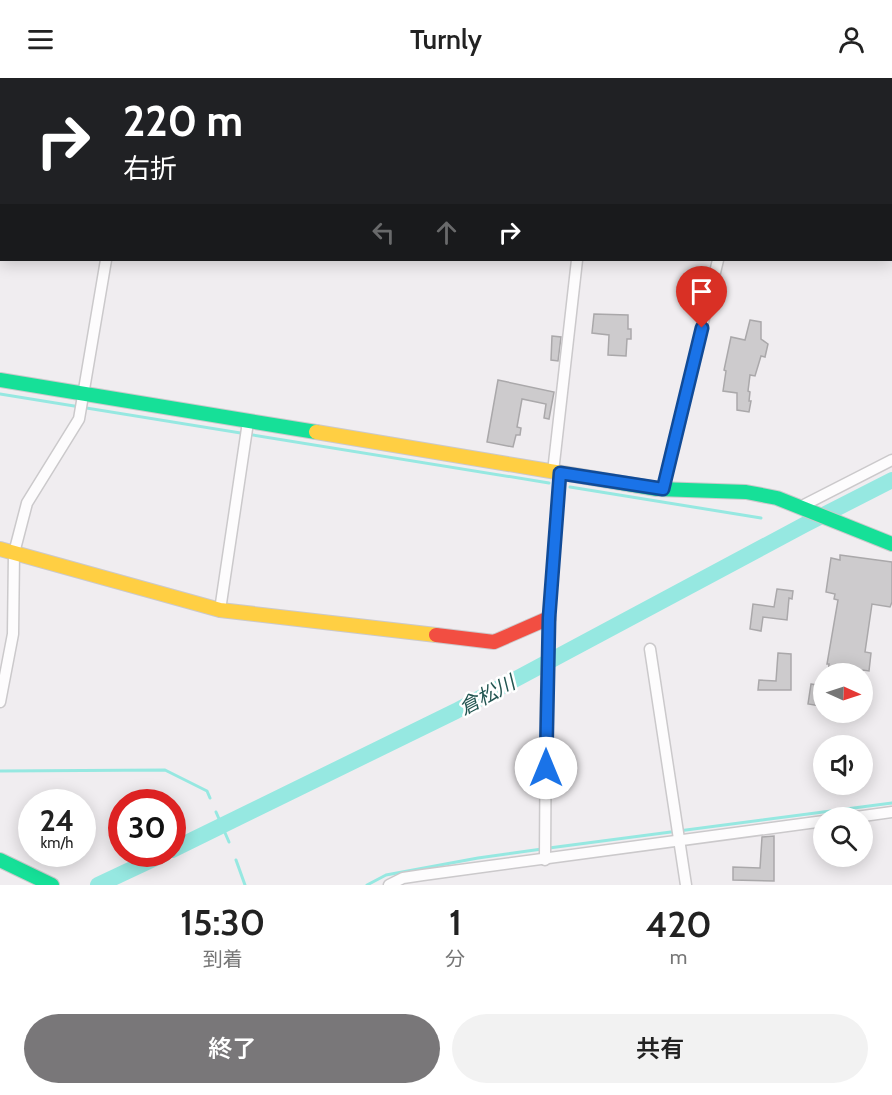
<!DOCTYPE html>
<html lang="ja">
<meta charset="utf-8">
<style>
:root{--surface:#fff;--page:#f2f2f2;--text:#222;--muted:#767676;--accent:#797779}
body{margin:0;font-family:Cabin,"Noto Sans JP",sans-serif;background:var(--page);color:var(--text);height:100vh;display:flex;flex-direction:column;font-size:22px;white-space:nowrap}
*{box-sizing:border-box;margin:0}
p{font-size:20px;color:var(--muted)}
.icon{flex:none;width:33px;height:33px;fill:none;stroke:currentColor;stroke-width:2;stroke-linecap:round;stroke-linejoin:round}
.map{position:relative;height:807px;overflow:hidden}
.details{display:flex;flex-direction:column;background:var(--surface);flex:1}
.details>*{flex:none}
.hud{position:absolute;left:0px;top:0px;width:892px;height:183px;box-shadow:0 3px 15px #0003;background:#202124;color:#fff;overflow:hidden}
.needle{width:39px;rotate:93deg}
.tools{position:absolute;left:813px;top:585px;display:grid;gap:12px}
.tools a{display:grid;place-items:center;width:60px;height:60px;border-radius:50%;background:var(--surface);box-shadow:0 3px 15px #0003;font-size:30px}
.speed{position:absolute;left:18px;top:711px;display:flex;gap:12px;font-size:30px;font-weight:700;text-align:center}
.speed>*{display:grid;place-content:center;width:78px;height:78px;border-radius:50%;background:var(--surface);box-shadow:0 3px 15px #0003;line-height:1}
.speed small{font-size:15px;font-weight:400}
.speed .limit{border:9px solid #d22;background:#fff;color:#111}
.pin{position:absolute;display:grid;place-items:center;width:51px;height:51px;color:#fff;margin:-62px -26px;border-radius:50% 50% 50% 0;rotate:-45deg;box-shadow:0 0 6px #0007}
.pin .icon{rotate:45deg}
.me{position:absolute;width:66px;margin:-33px;rotate:0deg;stroke-linejoin:round;filter:drop-shadow(0 0 4px #0008)}
.turn{display:flex;align-items:center;gap:21px;height:126px;padding:0 24px;font-size:27px}
.turn .icon{width:78px;height:78px;stroke-width:2.5}
.turn b{display:block;font-size:42px;line-height:51px}
.lanes{display:flex;align-items:center;height:57px;padding:0 24px;background:#0003;justify-content:center;gap:30px;direction:ltr}
.lanes .off{opacity:.35}
.eta{display:flex;justify-content:space-evenly;align-items:center;height:102px;text-align:center}
.eta b{font-size:36px;font-weight:600;line-height:42px}
.button{display:flex;gap:12px;margin-top:auto;padding:12px 24px}
.button a{flex:1;height:69px;border-radius:36px;background:var(--accent);color:#fff;font-size:24px;font-weight:600;line-height:69px;text-align:center}
.button a+a{background:var(--page);color:var(--text)}
header{display:flex;justify-content:space-between;align-items:center;height:78px;padding:0 24px;background:var(--surface);font-size:27px;font-weight:600}
.map>svg:first-child{display:block}
.lines{fill:none;stroke-linecap:round;stroke-linejoin:round}
.stream{stroke:#96e8e1;stroke-width:3}
.river{stroke:#96e8e1;stroke-width:16}
.building{fill:#cdcbcd;stroke:#aaa8aa;stroke-width:1.5}
.street-casing{stroke:#cbc9cb;stroke-width:13}
.fast-casing{stroke:#cbc9cb;stroke-width:16}
.slow-casing{stroke:#cbc9cb;stroke-width:16}
.jam-casing{stroke:#cbc9cb;stroke-width:16}
.street{stroke:#fdfcfd;stroke-width:10}
.fast{stroke:#16e098;stroke-width:14}
.slow{stroke:#ffcf43;stroke-width:14}
.jam{stroke:#f24e42;stroke-width:14}
.route-casing{stroke:#114b97;stroke-width:15}
.route{stroke:#1a73e8;stroke-width:10}
.labels{text-anchor:middle;dominant-baseline:central;stroke-width:5;stroke-linejoin:round;paint-order:stroke}
.water-label{font-size:20px;font-style:italic;fill:#235652;stroke:#fff}
</style>
<header><svg class="icon" aria-label="menu" viewBox="0 0 24 24"><path d="M4 6h16M4 12h16M4 18h16"/></svg>Turnly<svg class="icon" aria-label="person" viewBox="0 0 24 24"><circle cx="12" cy="8" r="4"/><path d="M4 21q1-7 8-7t8 7"/></svg></header>
<div class="map">
<svg width="892" height="807" viewBox="0 0 892 807">
<rect width="100%" height="100%" fill="#f0edf0"/>
<g class="lines">
<g class="stream">
<path d="M 0,316 L 549,405"/>
<path d="M 570,409 L 761,440"/>
<path d="M 0,693 L 165,692 L 207,713 L 210,720"/>
<path d="M 216,734 L 229,764"/>
<path d="M 549,770 L 892,725"/>
<path d="M 236,782 L 245,807"/>
<path d="M 367,807 L 386,797 L 478,780 L 542,771"/>
</g>
<g class="river">
<path d="M 172,772 L 456,633 L 804,447 L 892,402"/>
<path d="M 98,807 L 164,776"/>
</g>
</g>
<g class="building">
<path d="M 594,236 L 628,237 L 628,251 L 631,251 L 631,261 L 627,261 L 626,278 L 608,277 L 609,257 L 592,255 Z"/>
<path d="M 750,242 L 761,244 L 761,261 L 768,266 L 765,279 L 761,278 L 755,298 L 750,297 L 748,313 L 750,314 L 749,323 L 751,323 L 749,334 L 737,332 L 737,315 L 723,313 L 726,293 L 724,292 L 731,259 L 745,262 Z"/>
<path d="M 552,258 L 561,259 L 558,283 L 551,282 Z"/>
<path d="M 498,302 L 554,314 L 549,341 L 544,340 L 546,326 L 522,321 L 517,349 L 521,350 L 520,357 L 516,357 L 513,369 L 487,364 Z"/>
<path d="M 840,477 L 892,484 L 892,524 L 890,529 L 872,526 L 865,574 L 871,575 L 869,593 L 863,592 L 862,596 L 828,596 L 829,586 L 827,586 L 838,522 L 834,521 L 835,516 L 826,514 L 831,480 L 840,482 Z"/>
<path d="M 777,511 L 793,513 L 792,521 L 789,520 L 787,542 L 763,539 L 761,553 L 750,551 L 753,526 L 774,529 Z"/>
<path d="M 778,575 L 791,576 L 791,612 L 758,612 L 759,602 L 776,603 Z"/>
<path d="M 811,606 L 824,608 L 824,618 L 821,618 L 820,628 L 808,626 Z"/>
<path d="M 774,758 L 774,803 L 733,802 L 733,789 L 760,790 L 762,759 Z"/>
</g>
<g class="lines">
<defs>
<g id="street">
<path d="M 117,2 L 117,0"/>
<path d="M 596,2 L 596,0"/>
<path d="M 891,151 L 892,151"/>
<path d="M 553,394 L 577,182"/>
<path d="M 663,411 L 718,182"/>
<path d="M 800,429 L 892,382"/>
<path d="M 220,532 L 248,344"/>
<path d="M 650,571 L 686,807"/>
<path d="M 0,624 L 13,556 L 14,475 L 27,425 L 79,341 L 106,182"/>
<path d="M 849,740 L 892,734"/>
<path d="M 545,782 L 546,622 L 549,540 L 560,395"/>
<path d="M 389,807 L 403,800 L 423,797 L 824,743"/>
</g>
<g id="fast">
<path d="M 0,302 L 316,354"/>
<path d="M 592,400 L 657,411 L 746,414 L 777,420 L 892,466"/>
<path d="M 0,782 L 52,807"/>
</g>
<g id="slow">
<path d="M 316,354 L 592,400"/>
<path d="M 0,471 L 220,532 L 436,557"/>
</g>
<path id="jam" d="M 436,557 L 494,564 L 549,540"/>
</defs>
<use href="#street" class="street-casing"/>
<use href="#fast" class="fast-casing"/>
<use href="#slow" class="slow-casing"/>
<use href="#jam" class="jam-casing"/>
<use href="#street" class="street"/>
<use href="#fast" class="fast"/>
<use href="#slow" class="slow"/>
<use href="#jam" class="jam"/>
</g>
<g class="lines">
<defs>
<path id="route" d="M 546,690 L 549,540 L 560,395 L 663,411 L 702,250"/>
</defs>
<use href="#route" class="route-casing"/>
<use href="#route" class="route"/>
</g>
<g class="labels">
<g class="water-label">
<text transform="translate(487 617) rotate(-28)">倉松川</text>
</g>
</g>
</svg>
<div class="tools">
<a><svg class="needle" viewBox="-14 -14 28 28"><path d="M0-13l5 13h-10z" fill="#e53935"/><path d="M0 13l5-13h-10z" fill="#767676"/></svg></a>
<a><svg class="icon" aria-label="sound" viewBox="0 0 24 24"><path d="M4 9h4l5-4v14l-5-4H4zM17 9q2 3 0 6"/></svg></a>
<a><svg class="icon" aria-label="search" viewBox="0 0 24 24"><circle cx="10" cy="10" r="6"/><path d="M15 15l6 6"/></svg></a>
</div>
<div class="speed"><div>24<small>km/h</small></div><div class="limit">30</div></div>
<div class="pin" style="left:702px;top:250px;background:#d93025"><svg class="icon" aria-label="arrive" viewBox="0 0 24 24"><path d="M6 21V4h12l-3 4 3 4H6"/></svg></div>
<svg class="me" style="left:546px;top:690px" viewBox="-20 -20 40 40"><circle r="19" fill="#fff"/><path d="M0-13L10 11 0 6-10 11z" fill="#1a73e8"/></svg>
<div class="hud">
<div class="turn"><svg class="icon" aria-label="right" viewBox="0 0 24 24"><path d="M7 20v-9h11M14 6l5 5-5 5"/></svg><div><b>220 m</b>右折</div></div>
<div class="lanes"><svg class="icon off" aria-label="left" viewBox="0 0 24 24"><path d="M17 20v-9H6M10 6l-5 5 5 5"/></svg><svg class="icon off" aria-label="ahead" viewBox="0 0 24 24"><path d="M12 20V5M6 11l6-6 6 6"/></svg><svg class="icon" aria-label="right" viewBox="0 0 24 24"><path d="M7 20v-9h11M14 6l5 5-5 5"/></svg></div>
</div>
</div>
<section class="details">
<div class="eta">
<div><b>15:30</b><p>到着</p></div>
<div><b>1</b><p>分</p></div>
<div><b>420</b><p>m</p></div>
</div>
<div class="button"><a>終了</a><a>共有</a></div>
</section>
